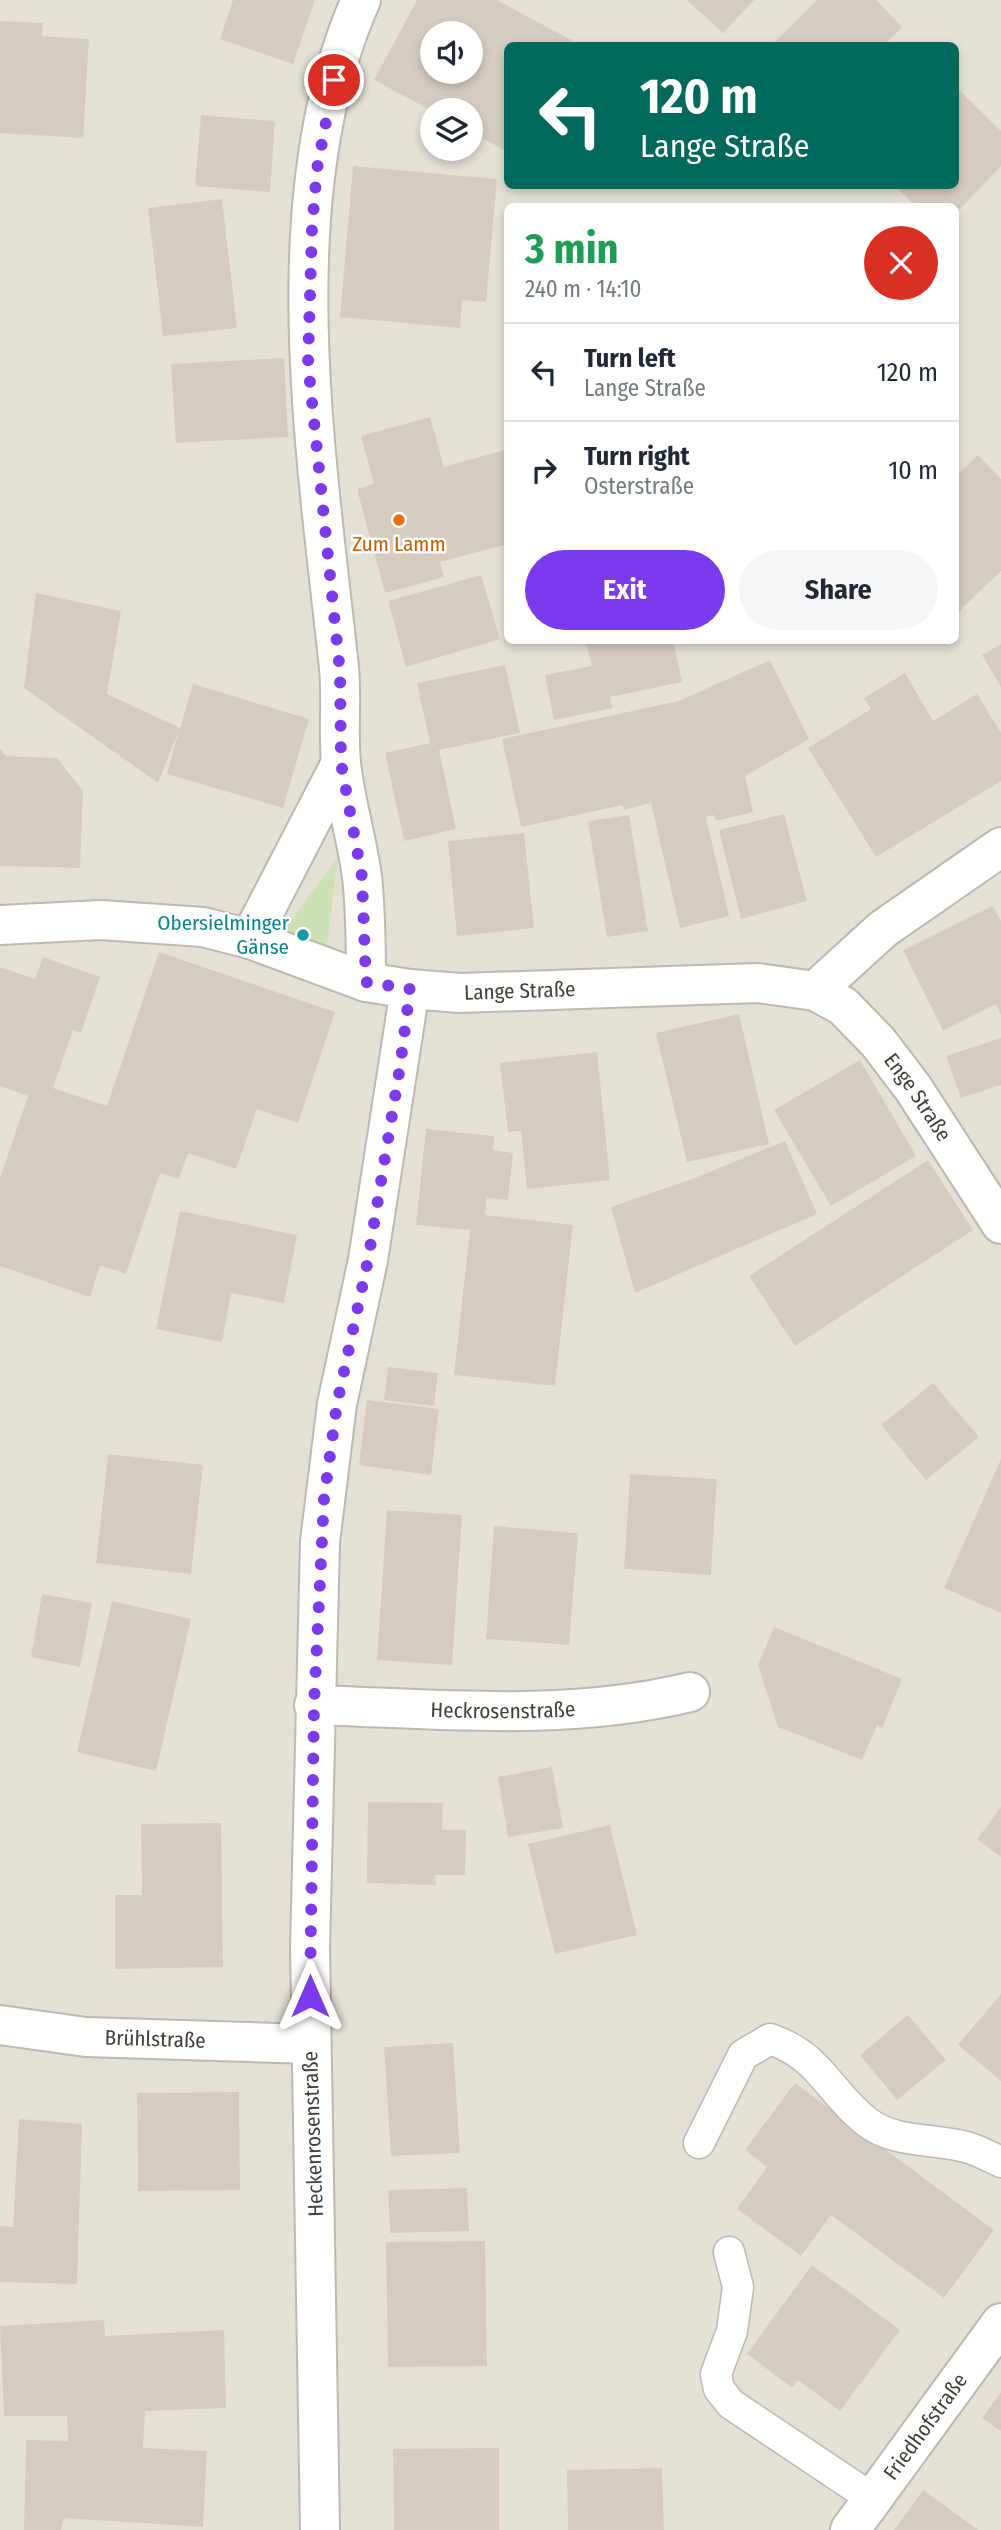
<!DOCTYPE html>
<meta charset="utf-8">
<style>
:root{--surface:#fff;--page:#f6f6f7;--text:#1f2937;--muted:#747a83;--line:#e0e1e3;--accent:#7c3aed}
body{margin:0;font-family:"Fira Sans Condensed",sans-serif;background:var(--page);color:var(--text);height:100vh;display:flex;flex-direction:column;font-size:26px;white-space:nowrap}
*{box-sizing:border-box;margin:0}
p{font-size:23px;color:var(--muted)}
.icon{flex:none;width:38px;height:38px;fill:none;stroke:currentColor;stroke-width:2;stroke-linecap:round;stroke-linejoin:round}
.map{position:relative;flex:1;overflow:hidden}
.side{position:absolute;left:504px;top:203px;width:455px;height:441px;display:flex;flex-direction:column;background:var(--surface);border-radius:10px;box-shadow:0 4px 10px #0003}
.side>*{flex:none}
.banner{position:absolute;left:504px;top:42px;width:455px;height:147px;border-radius:10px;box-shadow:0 4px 10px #0003;background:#00695c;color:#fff;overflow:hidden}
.buttons{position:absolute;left:420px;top:21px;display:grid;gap:14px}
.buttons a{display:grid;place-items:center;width:63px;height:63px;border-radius:50%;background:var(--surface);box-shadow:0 4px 10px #0003;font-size:35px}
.pin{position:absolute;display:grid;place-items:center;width:60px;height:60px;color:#fff;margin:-30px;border:4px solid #fff;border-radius:50%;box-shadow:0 2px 7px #0007}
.me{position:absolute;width:77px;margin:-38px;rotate:0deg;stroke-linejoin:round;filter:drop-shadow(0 0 5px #0008)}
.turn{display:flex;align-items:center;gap:24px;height:147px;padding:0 21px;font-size:32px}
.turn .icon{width:91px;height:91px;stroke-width:2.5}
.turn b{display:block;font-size:49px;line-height:60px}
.round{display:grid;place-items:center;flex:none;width:74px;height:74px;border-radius:37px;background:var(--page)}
.head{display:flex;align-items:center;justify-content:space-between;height:119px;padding:0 21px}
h1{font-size:42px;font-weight:700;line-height:52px;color:#1e9e55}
.cta{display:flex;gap:14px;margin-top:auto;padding:14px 21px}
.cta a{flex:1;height:80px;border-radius:42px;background:var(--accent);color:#fff;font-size:28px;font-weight:700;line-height:80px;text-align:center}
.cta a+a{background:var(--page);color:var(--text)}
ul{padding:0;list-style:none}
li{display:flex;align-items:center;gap:21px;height:98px;padding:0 21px;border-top:2px solid var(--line)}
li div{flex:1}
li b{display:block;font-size:26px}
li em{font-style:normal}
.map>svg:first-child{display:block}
.residential{fill:#e5e0d6;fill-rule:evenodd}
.green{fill:#cee1b5}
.building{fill:#d5ccc1;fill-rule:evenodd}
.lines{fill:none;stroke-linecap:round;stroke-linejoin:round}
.service-casing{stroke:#bfb8ae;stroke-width:33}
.minor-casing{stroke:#bfb8ae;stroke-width:42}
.service{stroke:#fff;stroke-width:30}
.minor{stroke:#fff;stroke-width:38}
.route{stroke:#7c3aed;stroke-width:12;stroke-dasharray:0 21.6}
.food-dot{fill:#e8710a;stroke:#fff;stroke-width:2.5}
.culture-dot{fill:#0f9aa8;stroke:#fff;stroke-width:2.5}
.labels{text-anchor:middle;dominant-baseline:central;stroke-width:5;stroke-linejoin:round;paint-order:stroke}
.food-label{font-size:21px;fill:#c56008;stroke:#fff}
.culture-label{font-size:21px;fill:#0d838f;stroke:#fff;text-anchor:end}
.street-label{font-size:21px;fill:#443e37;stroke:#fff}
</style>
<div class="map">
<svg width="1001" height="2530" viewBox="0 0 1001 2530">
<rect width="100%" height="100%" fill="#f1eee7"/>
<path class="residential" d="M 0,0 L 1001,0 L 1001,2530 L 0,2530 ZM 432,33 L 471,33 L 471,72 L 432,72 ZM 508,46 L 956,46 L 956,186 L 508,186 ZM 432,110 L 471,110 L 471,149 L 432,149 ZM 508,206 L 956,206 L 956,640 L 508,640 Z"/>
<path class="green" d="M 338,857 L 326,952 L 280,936 Z"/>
<g class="building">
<path d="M 233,0 L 315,0 L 293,64 L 220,39 Z"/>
<path d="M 417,0 L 497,0 L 573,41 L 570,46 L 508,46 L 508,152 L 471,132 L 471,110 L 432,111 L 374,80 ZM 432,33 L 471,33 L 471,72 L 432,72 Z"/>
<path d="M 687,0 L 754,0 L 723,33 Z"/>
<path d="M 817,0 L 876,0 L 902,27 L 883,46 L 771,46 Z"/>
<path d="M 0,21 L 43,23 L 42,36 L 89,39 L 83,138 L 0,133 Z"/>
<path d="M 956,87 L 1001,131 L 1001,166 L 956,213 L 956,206 L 916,206 L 895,186 L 956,186 Z"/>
<path d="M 201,115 L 275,121 L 270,192 L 195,186 Z"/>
<path d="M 353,166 L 497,179 L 486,302 L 462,300 L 460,328 L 340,317 Z"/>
<path d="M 222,199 L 237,328 L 163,336 L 148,208 Z"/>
<path d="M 284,358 L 288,437 L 176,443 L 171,364 Z"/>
<path d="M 430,417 L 444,467 L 508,449 L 508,544 L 440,562 L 444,577 L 385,593 L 357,489 L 374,484 L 361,436 Z"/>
<path d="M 978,455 L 1001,479 L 1001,571 L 956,614 L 956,476 Z"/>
<path d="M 481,575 L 500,639 L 406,667 L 388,601 Z"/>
<path d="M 36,593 L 121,611 L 107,694 L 180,728 L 193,684 L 309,719 L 283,808 L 167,774 L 179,730 L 158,783 L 24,688 Z"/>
<path d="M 586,640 L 673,640 L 682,682 L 610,697 L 613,708 L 554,720 L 545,675 L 592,666 Z"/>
<path d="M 1001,644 L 1001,687 L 982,655 Z"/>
<path d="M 770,660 L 809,739 L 745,776 L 753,812 L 716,821 L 714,815 L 706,817 L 729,916 L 680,928 L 651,803 L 624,810 L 623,805 L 521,827 L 502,739 L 679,701 Z"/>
<path d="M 505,665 L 520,733 L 439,750 L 456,829 L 404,841 L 385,753 L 430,743 L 417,683 Z"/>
<path d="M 905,673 L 933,721 L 977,694 L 1001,733 L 1001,781 L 876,857 L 808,748 L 871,709 L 864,698 Z"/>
<path d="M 0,748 L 6,756 L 57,758 L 83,791 L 80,868 L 0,866 Z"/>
<path d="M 784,814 L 807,901 L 741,919 L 719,830 Z"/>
<path d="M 629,815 L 648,931 L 607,937 L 588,821 Z"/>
<path d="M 524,833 L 534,928 L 457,936 L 448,841 Z"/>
<path d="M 993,906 L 1001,921 L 1001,1015 L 996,1004 L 943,1031 L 903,950 Z"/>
<path d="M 159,952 L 335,1012 L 298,1123 L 257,1109 L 236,1169 L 188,1153 L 179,1179 L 160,1173 L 126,1274 L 100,1265 L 90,1297 L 0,1266 L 0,1178 L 28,1096 L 0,1086 L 0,967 L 35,979 L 43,957 L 100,977 L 81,1033 L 73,1030 L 53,1088 L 107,1106 Z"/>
<path d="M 739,1014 L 769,1144 L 687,1162 L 656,1033 Z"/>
<path d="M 1001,1038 L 1001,1085 L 961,1098 L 946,1056 Z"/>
<path d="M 597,1052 L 610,1180 L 527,1189 L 521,1131 L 508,1132 L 500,1063 Z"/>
<path d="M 860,1060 L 916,1156 L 831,1206 L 774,1110 Z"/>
<path d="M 426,1129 L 494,1136 L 493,1150 L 513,1153 L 508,1200 L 487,1198 L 485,1215 L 573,1225 L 555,1386 L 454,1375 L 470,1230 L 416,1225 Z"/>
<path d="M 785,1141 L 817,1214 L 635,1293 L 611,1207 L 695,1178 Z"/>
<path d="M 928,1160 L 973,1230 L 795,1346 L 749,1276 Z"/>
<path d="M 180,1211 L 297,1235 L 284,1303 L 231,1293 L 222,1342 L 156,1329 Z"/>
<path d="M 388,1367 L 438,1373 L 434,1406 L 384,1400 Z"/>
<path d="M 933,1383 L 979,1437 L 926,1480 L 881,1425 Z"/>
<path d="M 367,1400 L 439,1409 L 431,1475 L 359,1465 Z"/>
<path d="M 108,1454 L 203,1465 L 191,1574 L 96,1563 Z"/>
<path d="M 1001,1459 L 1001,1613 L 944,1588 Z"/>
<path d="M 630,1474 L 717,1479 L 711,1575 L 624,1569 Z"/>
<path d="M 387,1510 L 462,1515 L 452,1665 L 377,1660 Z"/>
<path d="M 494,1526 L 578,1533 L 569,1645 L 486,1639 Z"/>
<path d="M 42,1594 L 92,1603 L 80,1667 L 31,1657 Z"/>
<path d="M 112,1601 L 191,1619 L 156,1771 L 77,1752 Z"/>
<path d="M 774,1627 L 902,1679 L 882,1728 L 877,1725 L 862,1760 L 778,1727 L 758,1665 Z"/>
<path d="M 552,1767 L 563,1828 L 508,1837 L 498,1777 Z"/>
<path d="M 368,1802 L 443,1803 L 442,1830 L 466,1830 L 465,1875 L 435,1875 L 436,1885 L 367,1883 Z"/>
<path d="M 1001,1807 L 1001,1857 L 977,1839 Z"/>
<path d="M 221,1823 L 223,1967 L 115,1969 L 115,1895 L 142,1895 L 141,1824 Z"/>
<path d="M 610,1825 L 637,1935 L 555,1954 L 528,1844 Z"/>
<path d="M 1001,1994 L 1001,2081 L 958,2045 Z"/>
<path d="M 908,2015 L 946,2060 L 897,2100 L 860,2055 Z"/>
<path d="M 453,2043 L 460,2153 L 391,2156 L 384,2047 Z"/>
<path d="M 795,2083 L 994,2230 L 944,2298 L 831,2215 L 801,2256 L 737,2209 L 767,2167 L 745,2150 Z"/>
<path d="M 239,2092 L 240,2190 L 138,2191 L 137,2093 Z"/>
<path d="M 19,2119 L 82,2124 L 77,2284 L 0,2282 L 0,2226 L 13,2227 Z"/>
<path d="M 467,2188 L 469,2231 L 390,2233 L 388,2190 Z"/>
<path d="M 485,2241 L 487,2366 L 388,2367 L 386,2242 Z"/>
<path d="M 812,2265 L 900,2330 L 840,2411 L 798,2380 L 792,2388 L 747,2354 Z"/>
<path d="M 104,2320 L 105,2336 L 224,2330 L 226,2408 L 145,2411 L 143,2448 L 207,2451 L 203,2527 L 64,2518 L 61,2530 L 24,2530 L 26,2440 L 68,2441 L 67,2416 L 4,2416 L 0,2326 Z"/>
<path d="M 1001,2392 L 1001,2431 L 982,2418 Z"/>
<path d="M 499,2448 L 499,2530 L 394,2530 L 393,2449 Z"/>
<path d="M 662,2468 L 664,2530 L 568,2530 L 567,2470 Z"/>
<path d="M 923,2490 L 978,2530 L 894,2530 Z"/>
</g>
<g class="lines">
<defs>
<g id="service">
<path d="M 699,2143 L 743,2055 L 770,2039 C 821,2056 829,2093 867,2122 C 896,2144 933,2138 966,2147 C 978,2150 990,2157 1001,2162"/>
<path d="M 729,2252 L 738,2287 L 732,2331 L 716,2374 L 719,2389 L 731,2404 L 873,2499"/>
</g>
<g id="minor">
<path d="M 361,0 C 273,197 317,459 339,668 C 342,699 338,731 341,763 C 345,801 357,839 362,877 C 366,912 366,947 366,982"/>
<path id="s1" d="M 0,925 L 101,920 L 203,927 L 250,939 L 366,982 L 410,989 L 460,993 L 758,983 L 815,991 L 843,1006 L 878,1042 L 913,1088 L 1001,1224"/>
<path d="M 250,939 L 341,763"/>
<path d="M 815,991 L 883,929 L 1001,847"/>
<path id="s2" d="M 314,1705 C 439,1709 566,1722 690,1692"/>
<path id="s3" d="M 0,2025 L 86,2037 L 310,2044"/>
<path d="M 320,2530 L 310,1948 L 320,1542 L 337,1404 L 368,1260 L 410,989"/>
<path id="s4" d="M 850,2530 L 1001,2323"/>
</g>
</defs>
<use href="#service" class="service-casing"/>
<use href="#minor" class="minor-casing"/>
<use href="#service" class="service"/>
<use href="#minor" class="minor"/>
</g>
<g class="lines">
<path class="route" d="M 310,1996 L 314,1705 L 324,1499 L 337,1404 L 368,1260 L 400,1067 L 410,989 L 366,982 L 362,877 L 341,763 L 340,672 L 308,363 L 312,228 L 317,169 L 334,80"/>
</g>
<circle class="food-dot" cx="399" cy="520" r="7"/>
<circle class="culture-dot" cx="303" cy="935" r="7"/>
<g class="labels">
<g class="food-label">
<text x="399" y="544">Zum Lamm</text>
</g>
<g class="culture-label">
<text x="289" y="923">Obersielminger<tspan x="289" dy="24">Gänse</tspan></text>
</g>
<g class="street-label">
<text stroke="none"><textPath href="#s1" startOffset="530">Lange Straße</textPath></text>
<text stroke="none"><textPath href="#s1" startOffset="976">Enge Straße</textPath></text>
<text stroke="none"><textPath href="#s2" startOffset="189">Heckrosenstraße</textPath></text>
<text stroke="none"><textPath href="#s3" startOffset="156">Brühlstraße</textPath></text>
<text transform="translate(313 2134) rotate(-92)">Heckenrosenstraße</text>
<text stroke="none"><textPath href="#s4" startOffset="128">Friedhofstraße</textPath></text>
</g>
</g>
</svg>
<div class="buttons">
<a><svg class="icon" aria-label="sound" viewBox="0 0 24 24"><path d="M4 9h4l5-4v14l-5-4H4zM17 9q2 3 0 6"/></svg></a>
<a><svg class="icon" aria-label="layers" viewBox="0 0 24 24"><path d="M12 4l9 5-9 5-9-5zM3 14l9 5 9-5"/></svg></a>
</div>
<div class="pin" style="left:334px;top:80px;background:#d93025"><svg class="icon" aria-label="arrive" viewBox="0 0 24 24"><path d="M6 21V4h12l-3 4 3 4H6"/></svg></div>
<svg class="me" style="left:310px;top:1996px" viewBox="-20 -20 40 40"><path d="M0-17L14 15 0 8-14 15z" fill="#7c3aed" stroke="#fff" stroke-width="4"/></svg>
<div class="banner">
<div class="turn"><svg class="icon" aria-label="left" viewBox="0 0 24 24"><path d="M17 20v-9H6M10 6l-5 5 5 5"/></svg><div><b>120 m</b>Lange Straße</div></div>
</div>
<section class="side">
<div class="head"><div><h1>3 min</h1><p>240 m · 14:10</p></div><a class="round" style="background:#d93025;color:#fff"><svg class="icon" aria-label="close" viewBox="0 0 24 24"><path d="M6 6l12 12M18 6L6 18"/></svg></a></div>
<ul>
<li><svg class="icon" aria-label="left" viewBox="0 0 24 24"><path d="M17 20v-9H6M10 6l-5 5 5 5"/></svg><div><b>Turn left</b><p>Lange Straße</p></div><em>120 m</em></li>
<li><svg class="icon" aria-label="right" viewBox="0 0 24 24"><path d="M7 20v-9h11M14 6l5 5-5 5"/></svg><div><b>Turn right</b><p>Osterstraße</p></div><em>10 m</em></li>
</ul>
<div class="cta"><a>Exit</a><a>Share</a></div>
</section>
</div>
